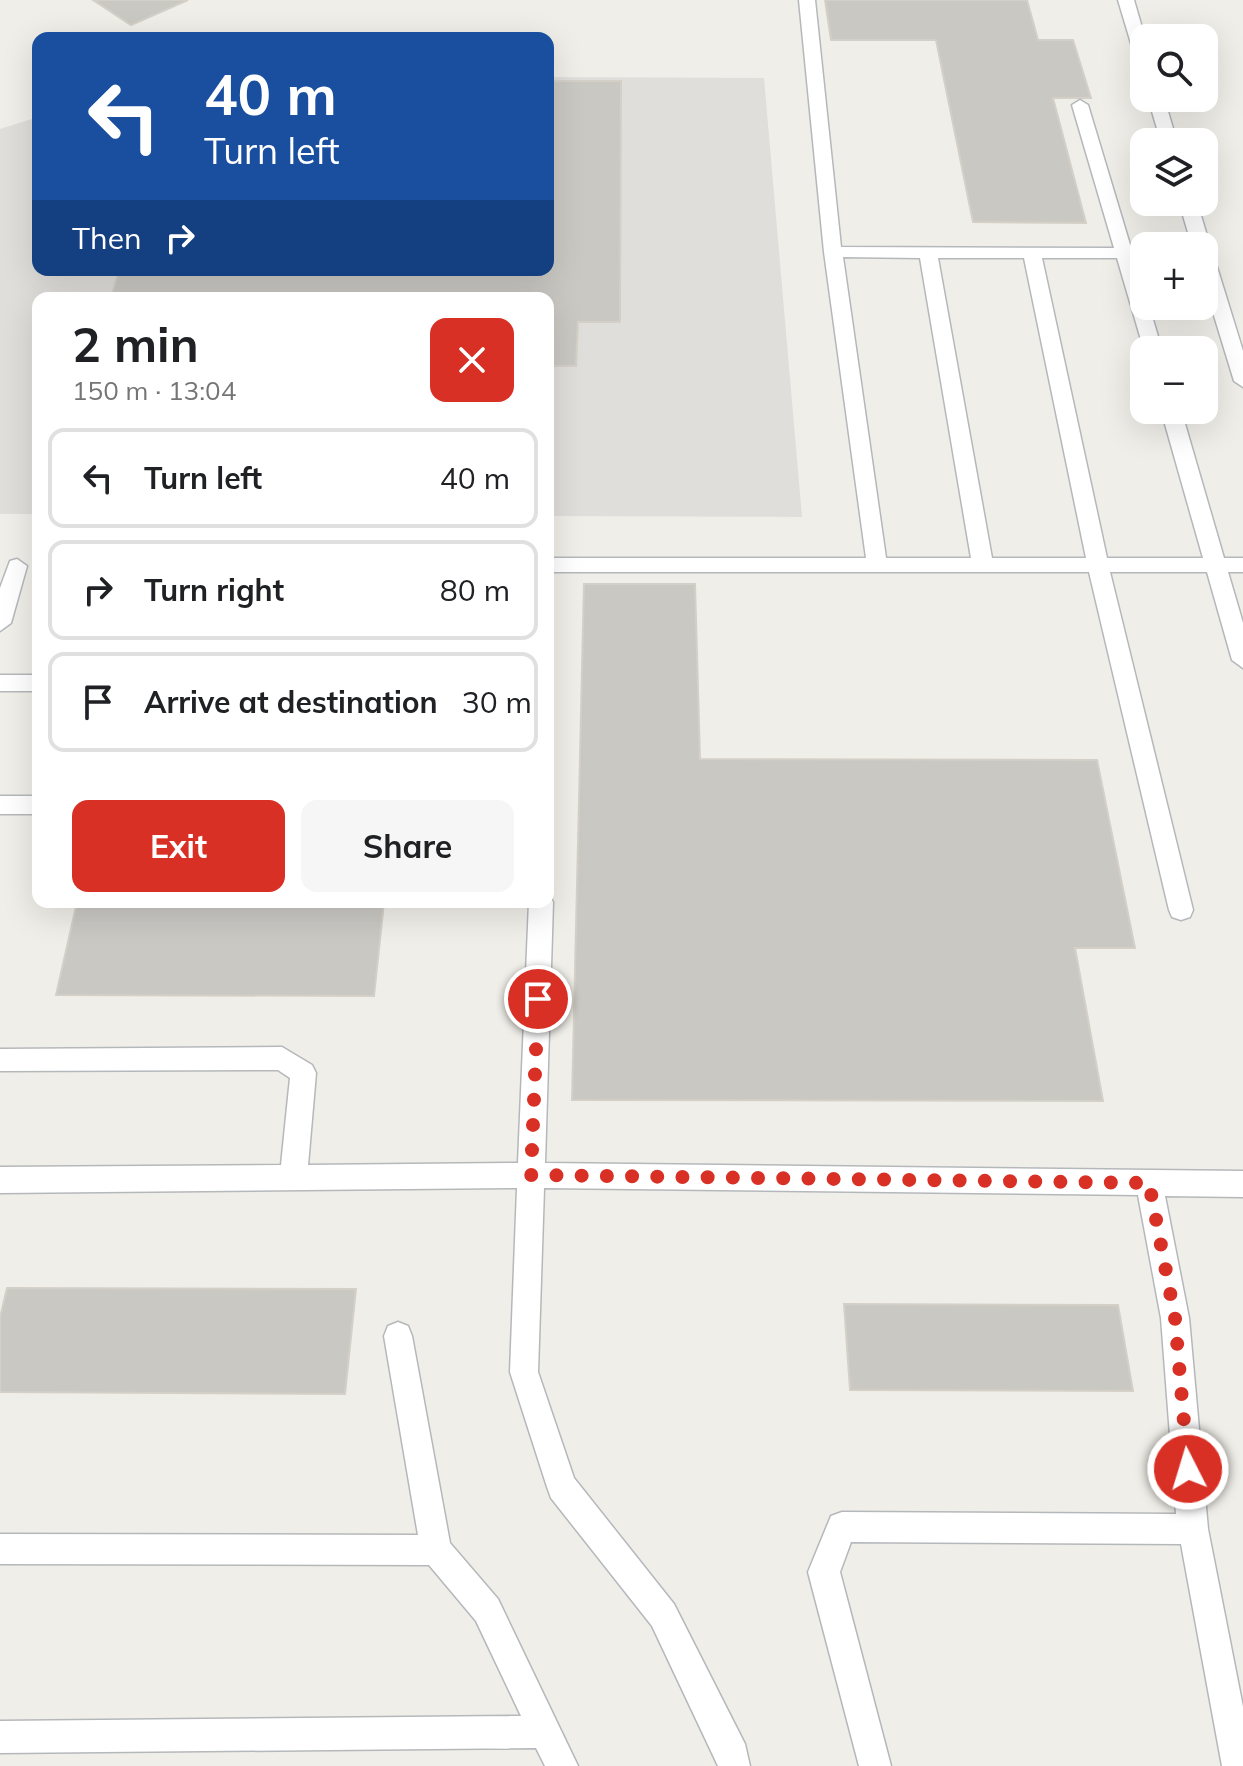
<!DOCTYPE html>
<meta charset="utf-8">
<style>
:root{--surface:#fff;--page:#f6f6f6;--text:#202124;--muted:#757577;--line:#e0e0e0;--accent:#d93025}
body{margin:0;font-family:Mulish,sans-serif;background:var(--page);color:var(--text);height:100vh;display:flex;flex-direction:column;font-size:30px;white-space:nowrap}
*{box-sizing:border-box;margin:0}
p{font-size:26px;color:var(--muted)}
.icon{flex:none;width:44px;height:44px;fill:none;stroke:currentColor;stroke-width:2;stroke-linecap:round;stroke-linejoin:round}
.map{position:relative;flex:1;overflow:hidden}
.panel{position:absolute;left:32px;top:292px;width:522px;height:616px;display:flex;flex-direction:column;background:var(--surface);border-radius:16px;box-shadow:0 8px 32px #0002}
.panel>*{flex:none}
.banner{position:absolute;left:32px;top:32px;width:522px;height:244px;border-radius:16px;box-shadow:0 8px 32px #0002;background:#1a4fa0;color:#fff;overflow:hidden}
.controls{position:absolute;left:1130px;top:24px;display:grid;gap:16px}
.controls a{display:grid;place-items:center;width:88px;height:88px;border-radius:16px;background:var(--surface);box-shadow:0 8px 32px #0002;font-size:40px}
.pin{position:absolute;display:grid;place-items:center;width:68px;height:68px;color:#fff;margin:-34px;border:4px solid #fff;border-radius:50%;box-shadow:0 2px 8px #0007}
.me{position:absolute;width:88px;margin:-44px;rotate:355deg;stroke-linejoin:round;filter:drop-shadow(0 0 6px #0008)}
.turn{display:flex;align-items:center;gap:28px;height:168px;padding:0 40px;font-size:36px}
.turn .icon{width:104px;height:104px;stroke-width:2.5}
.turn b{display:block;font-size:56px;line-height:68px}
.then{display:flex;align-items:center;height:76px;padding:0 40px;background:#0003;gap:16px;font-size:30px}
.round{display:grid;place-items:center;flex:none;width:84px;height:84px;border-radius:16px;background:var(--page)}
.headline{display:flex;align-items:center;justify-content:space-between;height:136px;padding:0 40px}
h1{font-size:48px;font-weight:700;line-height:60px}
.action{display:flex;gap:16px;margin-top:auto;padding:16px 40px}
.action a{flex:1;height:92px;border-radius:16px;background:var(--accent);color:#fff;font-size:32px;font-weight:700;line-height:92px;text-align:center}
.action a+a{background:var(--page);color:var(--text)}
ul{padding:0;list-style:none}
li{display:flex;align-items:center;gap:24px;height:100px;margin:0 16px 12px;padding:0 24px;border:4px solid var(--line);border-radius:16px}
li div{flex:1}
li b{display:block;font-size:30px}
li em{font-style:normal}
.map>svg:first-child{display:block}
.industrial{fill:#dfdeda}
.building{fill:#c9c8c3;stroke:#d5d0c7;stroke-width:2}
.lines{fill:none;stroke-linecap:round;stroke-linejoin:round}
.service-casing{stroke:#b5b8bb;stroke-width:3}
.service{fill:#fff;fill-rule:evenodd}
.route{stroke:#d93025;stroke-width:14;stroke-dasharray:0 25.2}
</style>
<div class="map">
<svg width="1243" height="1766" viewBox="0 0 1243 1766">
<rect width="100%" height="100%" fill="#f0eee8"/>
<path class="industrial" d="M 548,77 L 764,78 L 802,517 L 548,516 L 548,298 L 38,298 L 38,514 L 0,514 L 0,129 L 38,117 L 38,270 L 548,270 Z"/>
<g class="building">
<path d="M 93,0 L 188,0 L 131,25 Z"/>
<path d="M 825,0 L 1027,0 L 1038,40 L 1073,40 L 1091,98 L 1053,98 L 1086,223 L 973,222 L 936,40 L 831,40 Z"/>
<path d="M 548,81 L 621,81 L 620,322 L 578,322 L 576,366 L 548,366 L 548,298 L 111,298 L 119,270 L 548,270 Z"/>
<path d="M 584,584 L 695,584 L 700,759 L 1097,760 L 1135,948 L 1075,948 L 1103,1101 L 572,1100 Z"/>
<path d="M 77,902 L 384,902 L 374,996 L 56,995 Z"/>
<path d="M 7,1288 L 356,1289 L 345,1394 L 0,1392 L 0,1318 Z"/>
<path d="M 844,1304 L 1118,1305 L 1133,1391 L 850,1390 Z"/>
</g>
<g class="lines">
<defs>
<g id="service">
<path d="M 799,0 L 815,0 L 841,247 L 1114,248 L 1072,105 L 1080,100 L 1088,105 L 1131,248 L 1144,248 L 1144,258 L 1134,258 L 1144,290 L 1144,306 L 1149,306 L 1162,350 L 1144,350 L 1117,258 L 1042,258 L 1107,558 L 1203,558 L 1161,410 L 1181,410 L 1224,558 L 1243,558 L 1243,572 L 1228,572 L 1243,623 L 1243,668 L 1232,660 L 1207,572 L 1110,572 L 1193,910 L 1190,917 L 1181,920 L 1172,917 L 1169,910 L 1089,572 L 548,572 L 548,558 L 866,558 L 824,252 ZM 843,257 L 920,258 L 971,558 L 886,558 ZM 938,258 L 1024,258 L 1086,558 L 992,558 Z"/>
<path d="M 1118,0 L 1134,0 L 1145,38 L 1144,65 L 1136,60 Z"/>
<path d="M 1148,98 L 1164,98 L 1177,142 L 1161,142 Z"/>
<path d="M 1179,202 L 1197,202 L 1210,246 L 1207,250 L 1213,254 L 1243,351 L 1243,387 L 1234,381 L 1204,283 L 1204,246 L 1192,246 Z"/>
<path d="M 17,559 L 27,566 L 11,623 L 0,631 L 0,588 L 10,561 Z"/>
<rect x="0" y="675" width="38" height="16"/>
<rect x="0" y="796" width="38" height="18"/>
<path d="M 548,894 L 553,902 L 545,1163 L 1243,1171 L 1243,1197 L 1165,1196 L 1189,1318 L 1208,1529 L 1243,1707 L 1243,1766 L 1222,1766 L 1181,1544 L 851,1542 L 840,1572 L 891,1766 L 859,1766 L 808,1572 L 831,1516 L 842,1512 L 1176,1514 L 1161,1318 L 1138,1195 L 544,1188 L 538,1372 L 574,1478 L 674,1604 L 745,1744 L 750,1766 L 718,1766 L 652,1626 L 551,1498 L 547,1487 L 510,1372 L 517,1188 L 0,1193 L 0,1167 L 281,1165 L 290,1078 L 278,1070 L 0,1071 L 0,1049 L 282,1047 L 312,1065 L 316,1073 L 308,1165 L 518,1163 L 529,902 L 548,902 Z"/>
<path d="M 398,1322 L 408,1326 L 412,1336 L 450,1543 L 498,1599 L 578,1766 L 545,1766 L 536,1748 L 0,1753 L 0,1721 L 521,1716 L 476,1621 L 429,1565 L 0,1564 L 0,1534 L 418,1535 L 384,1336 L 388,1326 Z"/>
</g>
</defs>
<use href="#service" class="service-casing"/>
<use href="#service" class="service"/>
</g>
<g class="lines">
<path class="route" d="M 538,999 L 531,1175 L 1149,1183 L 1175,1318 L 1188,1469"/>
</g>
</svg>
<div class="controls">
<a><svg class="icon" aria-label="search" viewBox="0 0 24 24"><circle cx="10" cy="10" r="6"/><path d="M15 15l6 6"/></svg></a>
<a><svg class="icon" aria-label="layers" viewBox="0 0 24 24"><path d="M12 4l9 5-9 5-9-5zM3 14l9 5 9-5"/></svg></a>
<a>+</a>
<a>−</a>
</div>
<div class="pin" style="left:538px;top:999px;background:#d93025"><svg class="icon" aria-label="arrive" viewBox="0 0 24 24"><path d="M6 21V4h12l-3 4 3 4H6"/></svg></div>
<svg class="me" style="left:1188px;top:1469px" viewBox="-20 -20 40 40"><circle r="17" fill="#d93025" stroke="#fff" stroke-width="3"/><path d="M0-11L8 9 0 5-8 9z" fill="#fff"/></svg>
<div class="banner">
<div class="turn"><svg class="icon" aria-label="left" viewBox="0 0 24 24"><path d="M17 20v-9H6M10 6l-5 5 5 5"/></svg><div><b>40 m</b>Turn left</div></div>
<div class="then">Then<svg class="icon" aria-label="right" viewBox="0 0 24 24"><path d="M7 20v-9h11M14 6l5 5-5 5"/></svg></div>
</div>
<section class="panel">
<div class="headline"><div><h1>2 min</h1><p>150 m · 13:04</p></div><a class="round" style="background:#d93025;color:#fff"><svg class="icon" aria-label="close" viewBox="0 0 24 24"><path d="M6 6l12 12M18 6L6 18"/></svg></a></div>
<ul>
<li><svg class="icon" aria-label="left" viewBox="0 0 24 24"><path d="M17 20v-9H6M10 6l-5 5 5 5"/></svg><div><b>Turn left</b></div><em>40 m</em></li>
<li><svg class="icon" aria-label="right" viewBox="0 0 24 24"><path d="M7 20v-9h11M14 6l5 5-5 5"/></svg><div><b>Turn right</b></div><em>80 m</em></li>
<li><svg class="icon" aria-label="arrive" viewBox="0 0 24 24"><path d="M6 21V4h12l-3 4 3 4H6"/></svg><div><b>Arrive at destination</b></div><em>30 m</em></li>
</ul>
<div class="action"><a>Exit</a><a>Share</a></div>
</section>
</div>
